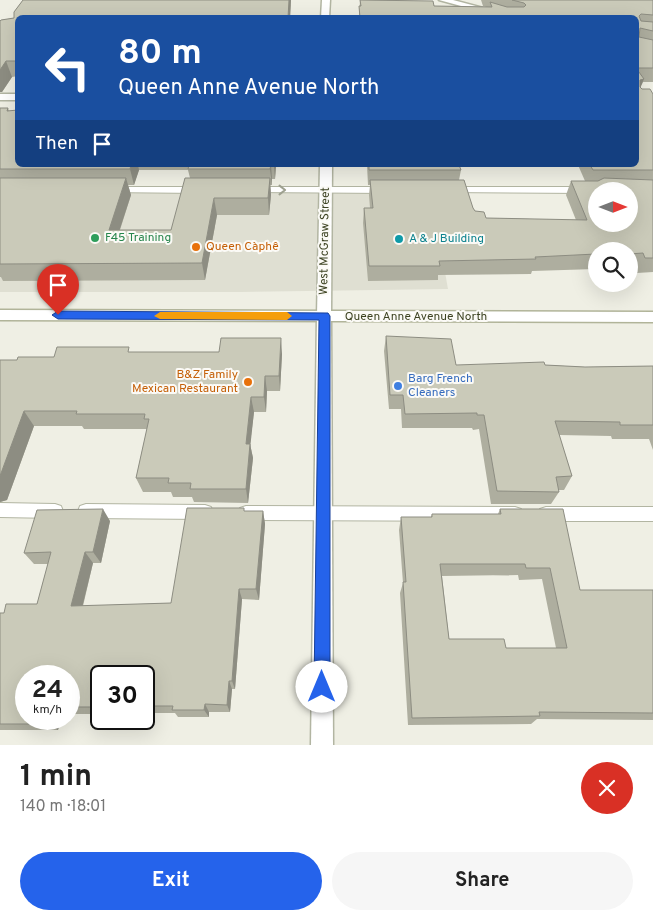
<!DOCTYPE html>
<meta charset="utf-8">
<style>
:root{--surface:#fff;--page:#f6f6f6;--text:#222;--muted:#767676;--accent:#2563eb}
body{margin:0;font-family:Overpass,sans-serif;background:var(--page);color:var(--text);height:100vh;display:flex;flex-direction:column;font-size:19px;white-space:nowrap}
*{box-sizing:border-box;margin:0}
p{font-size:16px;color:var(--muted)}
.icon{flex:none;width:28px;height:28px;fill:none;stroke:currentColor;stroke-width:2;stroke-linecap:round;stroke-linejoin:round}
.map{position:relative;height:745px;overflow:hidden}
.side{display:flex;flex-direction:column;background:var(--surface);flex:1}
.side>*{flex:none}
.guide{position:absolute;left:15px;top:15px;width:624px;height:152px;border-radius:8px;box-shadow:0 5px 20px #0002;background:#1a4fa0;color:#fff;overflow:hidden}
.needle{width:32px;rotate:90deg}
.tools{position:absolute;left:588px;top:182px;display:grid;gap:10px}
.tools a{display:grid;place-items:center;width:50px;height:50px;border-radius:50%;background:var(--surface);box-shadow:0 5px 20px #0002;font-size:25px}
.speed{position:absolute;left:15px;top:665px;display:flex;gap:10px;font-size:25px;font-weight:700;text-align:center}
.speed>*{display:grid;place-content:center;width:65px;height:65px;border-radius:50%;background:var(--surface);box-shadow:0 5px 20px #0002;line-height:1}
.speed small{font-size:12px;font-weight:400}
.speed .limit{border:2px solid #111;border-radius:8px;background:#fff;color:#111}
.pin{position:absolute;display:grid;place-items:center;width:42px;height:42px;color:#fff;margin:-51px -21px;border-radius:50% 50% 50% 0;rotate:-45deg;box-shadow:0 0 5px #0007}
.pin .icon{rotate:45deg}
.me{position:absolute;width:55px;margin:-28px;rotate:0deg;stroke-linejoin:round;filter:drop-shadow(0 0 4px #0008)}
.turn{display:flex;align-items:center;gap:18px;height:105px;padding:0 20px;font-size:22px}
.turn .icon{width:65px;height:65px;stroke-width:2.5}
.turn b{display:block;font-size:35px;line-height:42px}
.then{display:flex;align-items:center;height:48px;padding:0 20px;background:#0003;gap:10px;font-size:19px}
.round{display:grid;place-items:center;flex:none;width:52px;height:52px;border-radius:26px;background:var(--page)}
.headline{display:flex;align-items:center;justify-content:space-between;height:85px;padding:0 20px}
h1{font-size:30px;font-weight:700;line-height:38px}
.action{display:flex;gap:10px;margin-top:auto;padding:10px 20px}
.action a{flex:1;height:58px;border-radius:30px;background:var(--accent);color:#fff;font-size:20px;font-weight:700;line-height:58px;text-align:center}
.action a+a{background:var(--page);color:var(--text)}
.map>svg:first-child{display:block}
.built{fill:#dfdfd2}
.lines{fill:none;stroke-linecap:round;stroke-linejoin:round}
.service-casing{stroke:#b2b5a2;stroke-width:2}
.minor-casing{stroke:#b2b5a2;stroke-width:3}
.tertiary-casing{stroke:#b2b5a2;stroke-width:3}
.secondary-casing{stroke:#b1b499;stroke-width:3}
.service{fill:#fff;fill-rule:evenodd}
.minor{fill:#fff;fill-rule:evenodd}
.tertiary{fill:#fff;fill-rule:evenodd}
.secondary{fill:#fff;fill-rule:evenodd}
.wall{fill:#aeae9f;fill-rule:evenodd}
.shaded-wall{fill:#8d8d82}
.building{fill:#cacab9;stroke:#8d8d82;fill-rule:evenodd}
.oneway{stroke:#9ea190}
.route{fill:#2563eb;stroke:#184099}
.slow{fill:#f59e0b}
.leisure-dot{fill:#2e9e5b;stroke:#fbfaf6;stroke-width:2}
.culture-dot{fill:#0f9aa8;stroke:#fbfaf6;stroke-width:2}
.food-dot{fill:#e8710a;stroke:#fbfaf6;stroke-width:2}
.shop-dot{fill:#3f7fe0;stroke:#fbfaf6;stroke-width:2}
.labels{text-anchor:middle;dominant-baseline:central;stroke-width:4;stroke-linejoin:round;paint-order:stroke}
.leisure-label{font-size:12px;fill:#27864d;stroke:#fbfaf6;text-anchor:start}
.culture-label{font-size:12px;fill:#0d838f;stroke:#fbfaf6;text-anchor:start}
.street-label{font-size:12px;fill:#3d4322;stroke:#fbfaf6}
.food-label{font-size:12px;fill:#c56008;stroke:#fbfaf6;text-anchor:start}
.shop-label{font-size:12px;fill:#366cbe;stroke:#fbfaf6;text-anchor:start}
</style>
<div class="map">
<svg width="653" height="745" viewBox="0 0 653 745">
<rect width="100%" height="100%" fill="#efefe4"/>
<path class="built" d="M 0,191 L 431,193 L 448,289 L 241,292 L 0,292 Z"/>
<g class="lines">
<defs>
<g id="service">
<path d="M 111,187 L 199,187 L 204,190 L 199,193 L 107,192 L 106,190 Z"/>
<path d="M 253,187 L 387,187 L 392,190 L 387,193 L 249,192 L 248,190 L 249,188 Z"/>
<path d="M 448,187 L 587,187 L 592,190 L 587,193 L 444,192 L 443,190 Z"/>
<path d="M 0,503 L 55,504 L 61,506 L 63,511 L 61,516 L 55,518 L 0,517 Z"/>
<path d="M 86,504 L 205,505 L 211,507 L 213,512 L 211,517 L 205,519 L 86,518 L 80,516 L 78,511 L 80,506 Z"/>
<path d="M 246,506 L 515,507 L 521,509 L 523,514 L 521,519 L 515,521 L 246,520 L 240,518 L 238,513 L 240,508 Z"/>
<path d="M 546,507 L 653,507 L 653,521 L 546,521 L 540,519 L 538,514 L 540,509 Z"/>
</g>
<g id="minor">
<rect x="0" y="94" width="18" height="6"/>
<path d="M 324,311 L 329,312 L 331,316 L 333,745 L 311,745 L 317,316 L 319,312 Z"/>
</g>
<g id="tertiary">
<path d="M 322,0 L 330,0 L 329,18 L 321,18 Z"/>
<path d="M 439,0 L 453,0 L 521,18 L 505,18 Z"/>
<path d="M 320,165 L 332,165 L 331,316 L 329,320 L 319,320 L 317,316 Z"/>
</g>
<path id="secondary" d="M 0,310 L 653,312 L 653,322 L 0,320 Z"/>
</defs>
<use href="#service" class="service-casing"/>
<use href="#minor" class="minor-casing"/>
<use href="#tertiary" class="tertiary-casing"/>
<use href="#secondary" class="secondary-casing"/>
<use href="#service" class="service"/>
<use href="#minor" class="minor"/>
<use href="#tertiary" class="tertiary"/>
<use href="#secondary" class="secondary"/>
</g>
<g class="wall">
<path d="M 23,0 L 291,0 L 290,18 L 18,18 L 18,76 L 12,77 L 2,92 L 0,92 L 0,21 L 1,20 L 14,18 L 14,12 Z"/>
<path d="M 360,0 L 392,0 L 434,6 L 486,7 L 483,6 L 481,0 L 653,0 L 653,82 L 643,82 L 640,88 L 653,94 L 653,272 L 637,273 L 636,268 L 629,268 L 629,251 L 596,251 L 596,269 L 532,271 L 531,274 L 438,275 L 438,280 L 368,281 L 363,223 L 364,208 L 370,208 L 369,195 L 370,185 L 368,185 L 367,165 L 459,165 L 461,170 L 459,180 L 473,208 L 475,211 L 486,218 L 576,220 L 566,195 L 571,181 L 585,181 L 578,165 L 636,165 L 636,18 L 359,18 Z"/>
<path d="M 0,108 L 8,108 L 9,111 L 18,165 L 276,165 L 275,179 L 272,179 L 272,185 L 270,185 L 271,195 L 269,215 L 217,215 L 205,280 L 3,281 L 1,277 L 0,277 ZM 139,170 L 188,170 L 190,178 L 171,230 L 120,230 L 131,195 L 128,185 L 134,185 Z"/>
<path d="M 386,336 L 456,365 L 545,365 L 585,367 L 653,366 L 653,450 L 649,439 L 612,439 L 611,436 L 559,435 L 572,476 L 564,490 L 558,490 L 559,492 L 551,504 L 491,504 L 479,429 L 473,430 L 472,428 L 402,428 L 401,409 L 389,409 L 384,351 Z"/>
<path d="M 131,352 L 282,354 L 280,391 L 267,391 L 266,412 L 254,412 L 250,444 L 253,458 L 248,503 L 194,502 L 192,497 L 173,497 L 171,492 L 143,492 L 136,478 L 147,429 L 84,429 L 82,426 L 34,426 L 7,500 L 0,502 L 0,360 L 17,360 Z"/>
<path d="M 500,509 L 580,590 L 653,590 L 653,720 L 537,719 L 531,724 L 408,725 L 400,593 L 403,583 L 399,530 L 401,517 L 431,517 L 432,514 L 498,514 ZM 518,575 L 519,580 L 542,579 L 556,648 L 506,648 L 449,639 L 442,576 Z"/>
<path d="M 245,511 L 263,511 L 265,524 L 259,600 L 242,599 L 235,689 L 232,689 L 230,712 L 209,712 L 209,717 L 178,717 L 175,713 L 144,713 L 144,676 L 101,676 L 101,714 L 69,714 L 69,676 L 26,676 L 61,719 L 58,730 L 0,730 L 0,613 L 4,613 L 37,604 L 48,564 L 34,564 L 24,553 L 110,521 L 101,563 L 93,563 L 83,606 L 171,603 Z"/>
</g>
<g class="shaded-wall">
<path d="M 289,0 L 291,0 L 290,18 L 288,18 Z"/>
<path d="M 6,61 L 12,77 L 2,92 L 0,92 L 0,70 Z"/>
<path d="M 644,79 L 638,93 L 640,80 Z"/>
<path d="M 131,165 L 138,165 L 139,170 L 134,185 L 130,169 Z"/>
<path d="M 271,165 L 272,179 L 272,185 L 270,169 Z"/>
<path d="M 274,165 L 276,165 L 275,179 Z"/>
<path d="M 126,178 L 131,195 L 114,247 L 109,230 Z"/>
<path d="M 270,178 L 271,195 L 269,215 L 268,198 Z"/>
<path d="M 214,198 L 217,215 L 205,280 L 202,263 Z"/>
<path d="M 281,338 L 282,354 L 280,391 L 279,376 Z"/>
<path d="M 265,376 L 267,391 L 266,412 L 264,397 Z"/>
<path d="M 251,397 L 254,412 L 249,458 L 246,444 Z"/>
<path d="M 24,411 L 34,426 L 7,500 L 0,502 L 0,476 Z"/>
<path d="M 250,444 L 253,458 L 248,503 L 246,489 Z"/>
<path d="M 103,509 L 110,521 L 101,563 L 93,552 Z"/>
<path d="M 263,511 L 265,524 L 259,600 L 256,589 Z"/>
<path d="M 85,552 L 93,563 L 80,616 L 71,606 Z"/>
<path d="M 239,589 L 242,599 L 235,689 L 232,681 Z"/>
<path d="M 229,681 L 232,689 L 230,712 L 227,705 Z"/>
<path d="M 205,704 L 209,712 L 209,717 L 204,710 Z"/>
<path d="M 49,719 L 61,719 L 58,730 L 48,724 Z"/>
</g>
<g class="building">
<path d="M 23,0 L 289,0 L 288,18 L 18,18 L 18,61 L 6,61 L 0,70 L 0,21 L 1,20 L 14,18 L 14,12 Z"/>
<path d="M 360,0 L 433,1 L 434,6 L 492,7 L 490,2 L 507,7 L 524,7 L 526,5 L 524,3 L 512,0 L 653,0 L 653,15 L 641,14 L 639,16 L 641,21 L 653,22 L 653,31 L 640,28 L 639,37 L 653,40 L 653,68 L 636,68 L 644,79 L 640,80 L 640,87 L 642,89 L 650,89 L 653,94 L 653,170 L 593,170 L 590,165 L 636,165 L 636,18 L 360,18 L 359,6 L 361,6 Z"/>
<path d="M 0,108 L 8,108 L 7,111 L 18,110 L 18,165 L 131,165 L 130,169 L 0,169 Z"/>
<path d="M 189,165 L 271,165 L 270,169 L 188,169 Z"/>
<path d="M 369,165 L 459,165 L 461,170 L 369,170 Z"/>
<path d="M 0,178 L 126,178 L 109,230 L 171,230 L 185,178 L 270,178 L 268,198 L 214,198 L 202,263 L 0,264 Z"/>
<path d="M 604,178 L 653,180 L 653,258 L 645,258 L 643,253 L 629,254 L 629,251 L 596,251 L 596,254 L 535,257 L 536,259 L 439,261 L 440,266 L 369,266 L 364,208 L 373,208 L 370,180 L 464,180 L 473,208 L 475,211 L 484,212 L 486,218 L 587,220 L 571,181 L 598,181 ZM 596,191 L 629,191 L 629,224 L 596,224 Z"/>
<path d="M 386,336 L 451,339 L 456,365 L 544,362 L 545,365 L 585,367 L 653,366 L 653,425 L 620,425 L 620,422 L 555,421 L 572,476 L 556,477 L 559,492 L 497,491 L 484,415 L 477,415 L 477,413 L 405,414 L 403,395 L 390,395 Z"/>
<path d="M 221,338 L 281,338 L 279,376 L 265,376 L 264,397 L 251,397 L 246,444 L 250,444 L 246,489 L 190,489 L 191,483 L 168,483 L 169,478 L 136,478 L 149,419 L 144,419 L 145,414 L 76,414 L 77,411 L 24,411 L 0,476 L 0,360 L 17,360 L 18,357 L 54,357 L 57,347 L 129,347 L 128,352 L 219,352 Z"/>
<path d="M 187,508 L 244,508 L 244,511 L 263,511 L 256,589 L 239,589 L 232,681 L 229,681 L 227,705 L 205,704 L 204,710 L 172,710 L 173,706 L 144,706 L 144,676 L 101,676 L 101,707 L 69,707 L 69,676 L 26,676 L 26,719 L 49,719 L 48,724 L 0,724 L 0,613 L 4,613 L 6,604 L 37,604 L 51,552 L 24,553 L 37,510 L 103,509 L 93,552 L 85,552 L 71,606 L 171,603 Z"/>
<path d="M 500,509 L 563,509 L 580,590 L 653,590 L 653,713 L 539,712 L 540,716 L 412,718 L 403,582 L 406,582 L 401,517 L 432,517 L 432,514 L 501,514 ZM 440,564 L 525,564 L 526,568 L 550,568 L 567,648 L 506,648 L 504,639 L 449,639 Z"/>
</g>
<defs><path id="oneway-chevron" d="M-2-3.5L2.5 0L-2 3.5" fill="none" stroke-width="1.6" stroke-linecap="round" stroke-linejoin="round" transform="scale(1.25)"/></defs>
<use class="oneway" href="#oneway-chevron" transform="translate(282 190)"/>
<path class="route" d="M 58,311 L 328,313 L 330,316 L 330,687 L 328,693 L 322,695 L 316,693 L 314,687 L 319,320 L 58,319 L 52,315 Z"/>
<path class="slow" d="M 160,312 L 287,312 L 292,316 L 287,320 L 160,319 L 154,316 Z"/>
<circle class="leisure-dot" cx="95" cy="238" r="5"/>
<circle class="culture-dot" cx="399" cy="239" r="5"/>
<g class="food-dot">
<circle cx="196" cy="247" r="5"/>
<circle cx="248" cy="382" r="5"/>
</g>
<circle class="shop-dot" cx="398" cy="386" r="5"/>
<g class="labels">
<g class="leisure-label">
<text x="105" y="238">F45 Training</text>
</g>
<g class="culture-label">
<text x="409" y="239">A &amp; J Building</text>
</g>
<g class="street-label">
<text transform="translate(325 241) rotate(-89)">West McGraw Street</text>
<text x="416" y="317">Queen Anne Avenue North</text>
</g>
<g class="food-label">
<text x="206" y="247">Queen Càphê</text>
<text x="238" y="375" text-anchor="end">B&amp;Z Family<tspan x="238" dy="14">Mexican Restaurant</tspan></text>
</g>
<g class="shop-label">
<text x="408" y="379">Barg French<tspan x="408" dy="14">Cleaners</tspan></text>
</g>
</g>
</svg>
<div class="tools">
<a><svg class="needle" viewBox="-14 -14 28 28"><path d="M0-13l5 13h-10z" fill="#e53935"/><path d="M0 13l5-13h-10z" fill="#767676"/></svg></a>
<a><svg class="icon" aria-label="search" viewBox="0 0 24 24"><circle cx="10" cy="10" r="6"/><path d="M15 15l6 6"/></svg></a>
</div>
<div class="speed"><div>24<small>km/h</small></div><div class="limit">30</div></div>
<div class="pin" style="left:58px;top:315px;background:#d93025"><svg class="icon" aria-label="arrive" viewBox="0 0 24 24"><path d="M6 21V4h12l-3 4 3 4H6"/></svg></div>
<svg class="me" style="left:322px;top:687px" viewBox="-20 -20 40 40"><circle r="19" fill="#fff"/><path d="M0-13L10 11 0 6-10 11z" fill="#2563eb"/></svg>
<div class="guide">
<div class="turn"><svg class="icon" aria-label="left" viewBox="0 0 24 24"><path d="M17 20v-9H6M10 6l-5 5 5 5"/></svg><div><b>80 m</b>Queen Anne Avenue North</div></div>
<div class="then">Then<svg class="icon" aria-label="arrive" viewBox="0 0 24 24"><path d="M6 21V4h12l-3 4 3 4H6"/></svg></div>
</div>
</div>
<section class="side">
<div class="headline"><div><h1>1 min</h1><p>140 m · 18:01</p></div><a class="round" style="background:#d93025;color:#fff"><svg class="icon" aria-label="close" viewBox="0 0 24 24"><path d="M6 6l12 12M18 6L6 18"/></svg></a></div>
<div class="action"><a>Exit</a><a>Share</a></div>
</section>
